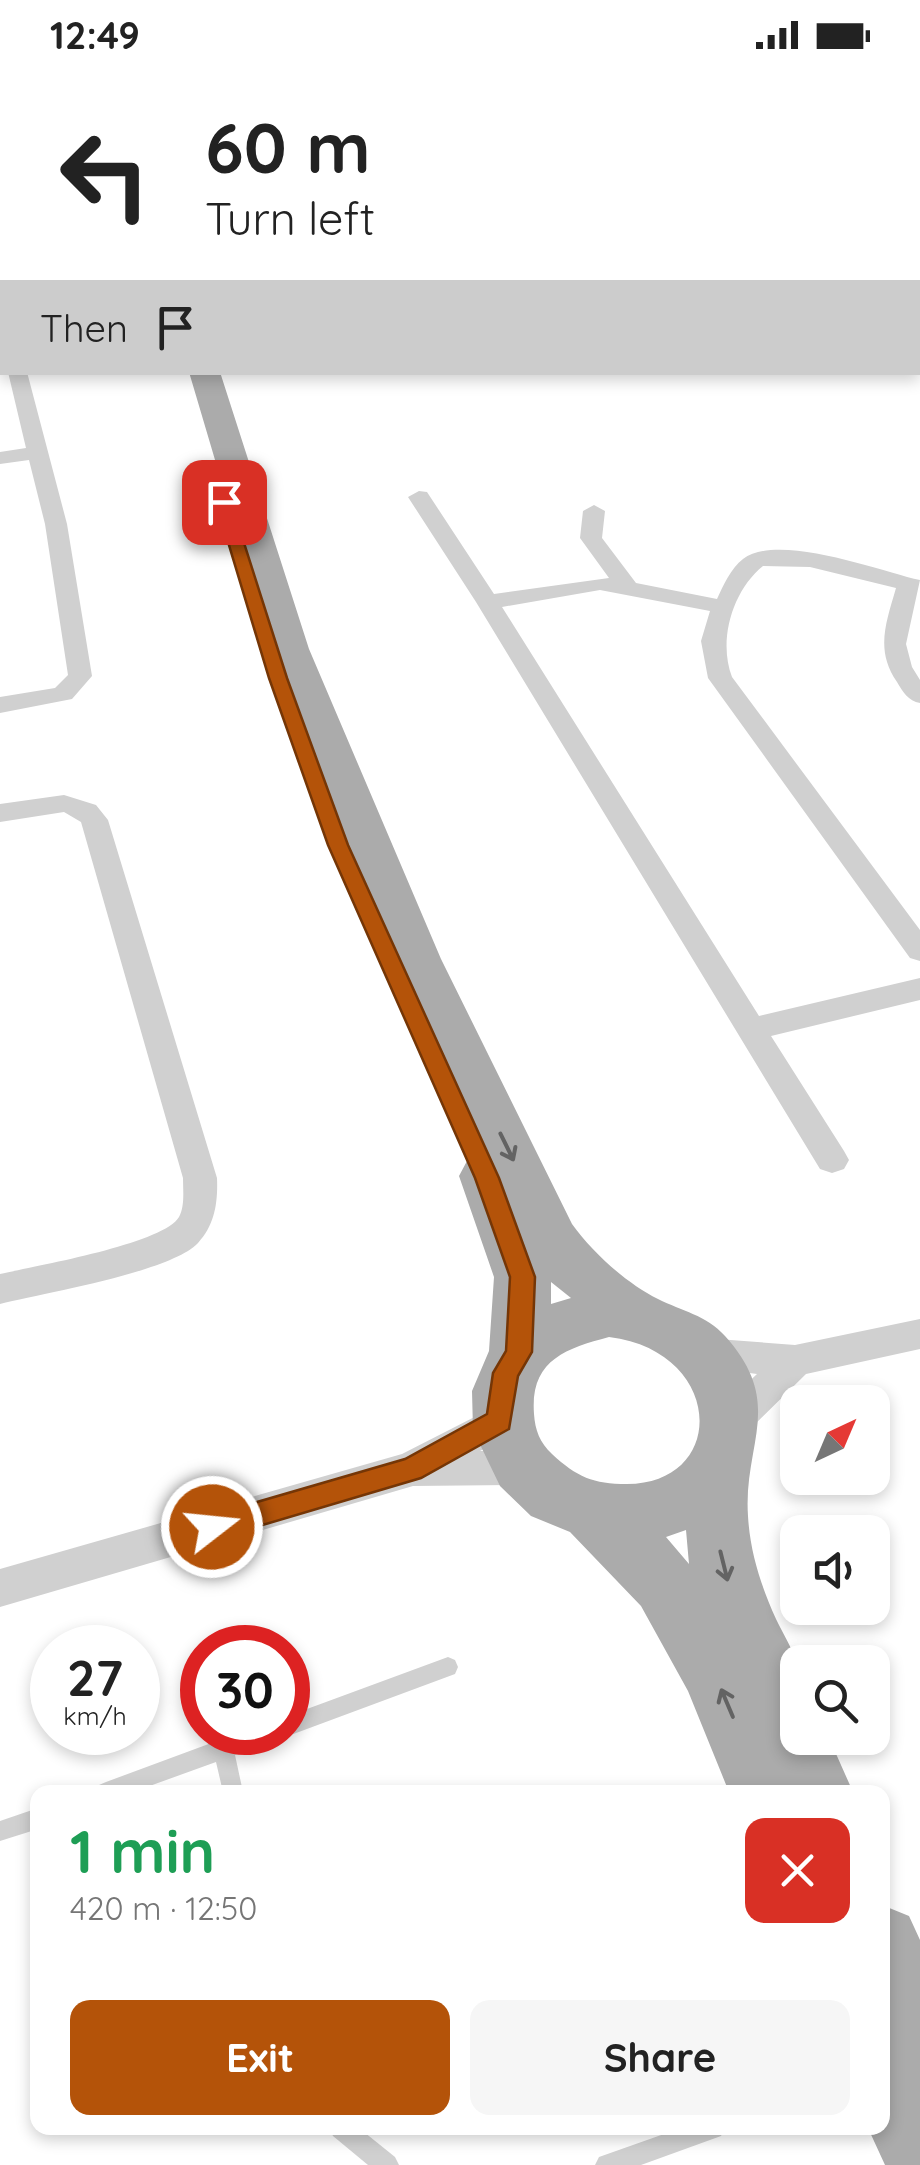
<!DOCTYPE html>
<meta charset="utf-8">
<style>
:root{--surface:#fff;--page:#f6f6f6;--text:#222;--muted:#767676;--accent:#b45309}
body{margin:0;font-family:Quicksand,sans-serif;background:var(--page);color:var(--text);height:100vh;display:flex;flex-direction:column;font-size:38px;white-space:nowrap}
*{box-sizing:border-box;margin:0}
p{font-size:32px;color:var(--muted)}
.icon{flex:none;width:55px;height:55px;fill:none;stroke:currentColor;stroke-width:2;stroke-linecap:round;stroke-linejoin:round}
.map{position:relative;flex:1;overflow:hidden}
.drawer{position:absolute;left:30px;top:1715px;width:860px;height:350px;display:flex;flex-direction:column;background:var(--surface);border-radius:20px;box-shadow:0 5px 15px #0003}
.drawer>*{flex:none}
.top-card{position:absolute;left:0px;top:0px;width:920px;height:305px;box-shadow:0 5px 15px #0003;background:#fff;color:var(--text);overflow:hidden}
.needle{width:65px;rotate:44deg}
.tools{position:absolute;left:780px;top:1315px;display:grid;gap:20px}
.tools a{display:grid;place-items:center;width:110px;height:110px;border-radius:20px;background:var(--surface);box-shadow:0 5px 15px #0003;font-size:50px}
.speed{position:absolute;left:30px;top:1555px;display:flex;gap:20px;font-size:50px;font-weight:700;text-align:center}
.speed>*{display:grid;place-content:center;width:130px;height:130px;border-radius:50%;background:var(--surface);box-shadow:0 5px 15px #0003;line-height:1}
.speed small{font-size:25px;font-weight:400}
.speed .limit{border:15px solid #d22;background:#fff;color:#111}
.pin{position:absolute;display:grid;place-items:center;width:85px;height:85px;color:#fff;margin:-42px;border-radius:20px;box-shadow:0 5px 15px #0006}
.me{position:absolute;width:110px;margin:-55px;rotate:74deg;stroke-linejoin:round;filter:drop-shadow(0 0 8px #0008)}
.turn{display:flex;align-items:center;gap:35px;height:210px;padding:0 40px;font-size:45px}
.turn .icon{width:130px;height:130px;stroke-width:2.5}
.turn b{display:block;font-size:70px;line-height:85px}
.then{display:flex;align-items:center;height:95px;padding:0 40px;background:#0003;gap:20px;font-size:38px}
.round{display:grid;place-items:center;flex:none;width:105px;height:105px;border-radius:20px;background:var(--page)}
.overview{display:flex;align-items:center;justify-content:space-between;height:170px;padding:0 40px}
h1{font-size:60px;font-weight:700;line-height:75px;color:#1e9e55}
.primary-button{display:flex;gap:20px;margin-top:auto;padding:20px 40px}
.primary-button a{flex:1;height:115px;border-radius:20px;background:var(--accent);color:#fff;font-size:40px;font-weight:700;line-height:115px;text-align:center}
.primary-button a+a{background:var(--page);color:var(--text)}
.status{display:flex;justify-content:space-between;align-items:center;height:70px;padding:0 50px;background:var(--surface);direction:ltr}
.status svg{height:28px;fill:currentColor}
.map>svg:first-child{display:block}
.lines{fill:none;stroke-linecap:round;stroke-linejoin:round}
.service{fill:#d0d0d0;fill-rule:evenodd}
.minor{fill:#d0d0d0;fill-rule:evenodd}
.tertiary{fill:#d0d0d0;fill-rule:evenodd}
.primary{fill:#ababab;fill-rule:evenodd}
.oneway{stroke:#636363}
.route{fill:#b45309;stroke:#753606;stroke-width:2.5}
</style>
<div class="status"><b>12:49</b><svg viewBox="0 0 49 12"><path d="M0 12V9h3v3zM5 12V6h3v6zM10 12V3h3v9zM15 12V0h3v12zM26 1h20v11H26zM47 4h2v5h-2z"/></svg></div>
<div class="map">
<svg width="920" height="2095" viewBox="0 0 920 2095">
<rect width="100%" height="100%" fill="#fff"/>
<g class="lines">
<g class="service">
<rect x="918" y="88" width="2" height="4"/>
<path d="M 448,1587 L 455,1590 L 458,1597 L 455,1604 L 288,1666 L 281,1663 L 288,1662 L 288,1646 Z"/>
<path d="M 241,1662 L 280,1662 L 277,1669 L 235,1685 L 243,1722 L 223,1722 L 216,1692 L 133,1722 L 96,1722 L 99,1715 L 106,1712 Z"/>
<path d="M 38,1738 L 38,1759 L 0,1771 L 0,1751 Z"/>
<path d="M 329,2058 L 359,2058 L 395,2087 L 399,2095 L 368,2095 L 333,2066 Z"/>
<path d="M 681,2058 L 725,2058 L 721,2066 L 641,2095 L 595,2095 L 599,2087 Z"/>
</g>
<g class="minor">
<path d="M 8,0 L 22,0 L 23,2 L 9,2 Z"/>
<path d="M 217,0 L 231,0 L 232,2 L 218,2 Z"/>
<path d="M 316,0 L 331,0 L 332,2 L 318,2 Z"/>
<path d="M 417,0 L 432,0 L 433,2 L 419,2 Z"/>
<path d="M 521,0 L 536,0 L 537,2 L 523,2 Z"/>
<path d="M 625,0 L 641,0 L 642,2 L 627,2 Z"/>
<rect x="738" y="0" width="14" height="2"/>
<rect x="0" y="21" width="2" height="8"/>
<rect x="918" y="57" width="2" height="10"/>
<path d="M 0,145 L 2,146 L 2,156 L 0,155 Z"/>
<path d="M 918,156 L 920,157 L 920,168 L 918,167 Z"/>
<path d="M 0,248 L 2,248 L 2,267 L 0,266 Z"/>
<path d="M 8,302 L 27,302 L 67,454 L 92,606 L 72,629 L 0,643 L 0,627 L 55,618 L 68,605 L 45,454 L 29,390 L 0,394 L 0,382 L 26,378 Z"/>
<path d="M 419,421 L 427,422 L 494,524 L 609,508 L 580,468 L 583,441 L 594,435 L 605,441 L 602,468 L 636,513 L 717,529 C 723,516 731,498 743,489 C 778,462 880,501 920,510 L 906,574 L 912,597 L 920,610 L 920,633 C 908,631 903,622 897,612 C 875,580 886,553 896,518 L 810,497 L 763,496 C 732,521 718,571 732,607 L 920,860 L 920,891 L 910,888 L 708,608 L 701,571 L 710,541 L 600,520 L 502,537 L 759,946 L 920,908 L 920,930 L 771,966 L 844,1081 L 849,1090 L 844,1099 L 832,1103 L 820,1099 L 476,532 L 408,427 Z"/>
<path d="M 64,725 L 96,735 L 108,750 L 217,1108 C 218,1132 215,1155 198,1173 C 171,1202 44,1223 0,1234 L 0,1204 C 35,1196 163,1174 179,1147 C 185,1136 183,1120 183,1108 L 81,752 L 64,742 L 0,752 L 0,734 Z"/>
<path d="M 920,1249 L 920,1279 L 806,1304 L 744,1365 L 731,1370 L 718,1365 L 712,1353 L 718,1341 L 757,1304 L 691,1295 L 686,1284 L 691,1273 L 704,1268 L 795,1275 Z"/>
<path d="M 500,1334 L 513,1339 L 519,1351 L 513,1363 L 480,1381 L 521,1381 L 535,1386 L 540,1398 L 535,1410 L 521,1415 L 413,1416 L 0,1537 L 0,1499 L 402,1384 Z"/>
</g>
<rect class="tertiary" x="0" y="154" width="2" height="12"/>
<g class="primary">
<path d="M 81,0 L 103,0 L 104,2 L 82,2 Z"/>
<path d="M 189,302 L 220,302 L 309,579 L 441,889 L 572,1154 C 593,1183 626,1213 658,1229 C 682,1241 706,1245 725,1266 C 786,1334 743,1373 748,1446 C 750,1482 761,1516 776,1549 C 783,1564 795,1582 798,1598 C 801,1620 798,1646 798,1668 L 829,1668 L 853,1722 L 729,1722 L 688,1621 L 641,1536 L 570,1462 L 531,1446 L 500,1416 L 473,1360 L 472,1321 L 489,1281 L 494,1207 L 459,1106 L 467,1091 L 484,1085 L 393,889 L 271,579 ZM 551,1212 L 571,1228 L 551,1234 ZM 609,1267 C 724,1281 729,1413 627,1414 C 593,1414 577,1407 552,1384 C 540,1373 535,1360 534,1344 C 530,1291 564,1279 609,1267 ZM 686,1460 L 689,1494 L 666,1467 Z"/>
<path d="M 882,1835 L 909,1846 L 920,1870 L 920,2095 L 885,2095 L 868,2058 L 882,2058 Z"/>
</g>
</g>
<defs><path id="oneway-shaft" d="M-6 0H5M1.5-3L5.5 0L1.5 3" fill="none" stroke-width="1.6" stroke-linecap="round" stroke-linejoin="round" transform="scale(2.5)"/></defs>
<g class="oneway">
<use href="#oneway-shaft" transform="translate(507 1077) rotate(64)"/>
<use href="#oneway-shaft" transform="translate(724 1496) rotate(76)"/>
<use href="#oneway-shaft" transform="translate(727 1633) rotate(-113)"/>
</g>
<path class="route" d="M 224,427 L 231,432 L 287,608 L 348,775 L 499,1108 L 535,1207 L 532,1282 L 518,1306 L 509,1359 L 421,1408 L 212,1470 L 202,1466 L 198,1457 L 202,1448 L 405,1389 L 487,1344 L 493,1303 L 506,1281 L 510,1207 L 475,1108 L 328,775 L 269,608 L 216,432 Z"/>
</svg>
<div class="tools">
<a><svg class="needle" viewBox="-14 -14 28 28"><path d="M0-13l5 13h-10z" fill="#e53935"/><path d="M0 13l5-13h-10z" fill="#767676"/></svg></a>
<a><svg class="icon" aria-label="sound" viewBox="0 0 24 24"><path d="M4 9h4l5-4v14l-5-4H4zM17 9q2 3 0 6"/></svg></a>
<a><svg class="icon" aria-label="search" viewBox="0 0 24 24"><circle cx="10" cy="10" r="6"/><path d="M15 15l6 6"/></svg></a>
</div>
<div class="speed"><div>27<small>km/h</small></div><div class="limit">30</div></div>
<div class="pin" style="left:224px;top:432px;background:#d93025"><svg class="icon" aria-label="arrive" viewBox="0 0 24 24"><path d="M6 21V4h12l-3 4 3 4H6"/></svg></div>
<svg class="me" style="left:212px;top:1457px" viewBox="-20 -20 40 40"><circle r="17" fill="#b45309" stroke="#fff" stroke-width="3"/><path d="M0-11L8 9 0 5-8 9z" fill="#fff"/></svg>
<div class="top-card">
<div class="turn"><svg class="icon" aria-label="left" viewBox="0 0 24 24"><path d="M17 20v-9H6M10 6l-5 5 5 5"/></svg><div><b>60 m</b>Turn left</div></div>
<div class="then">Then<svg class="icon" aria-label="arrive" viewBox="0 0 24 24"><path d="M6 21V4h12l-3 4 3 4H6"/></svg></div>
</div>
<section class="drawer">
<div class="overview"><div><h1>1 min</h1><p>420 m · 12:50</p></div><a class="round" style="background:#d93025;color:#fff"><svg class="icon" aria-label="close" viewBox="0 0 24 24"><path d="M6 6l12 12M18 6L6 18"/></svg></a></div>
<div class="primary-button"><a>Exit</a><a>Share</a></div>
</section>
</div>
